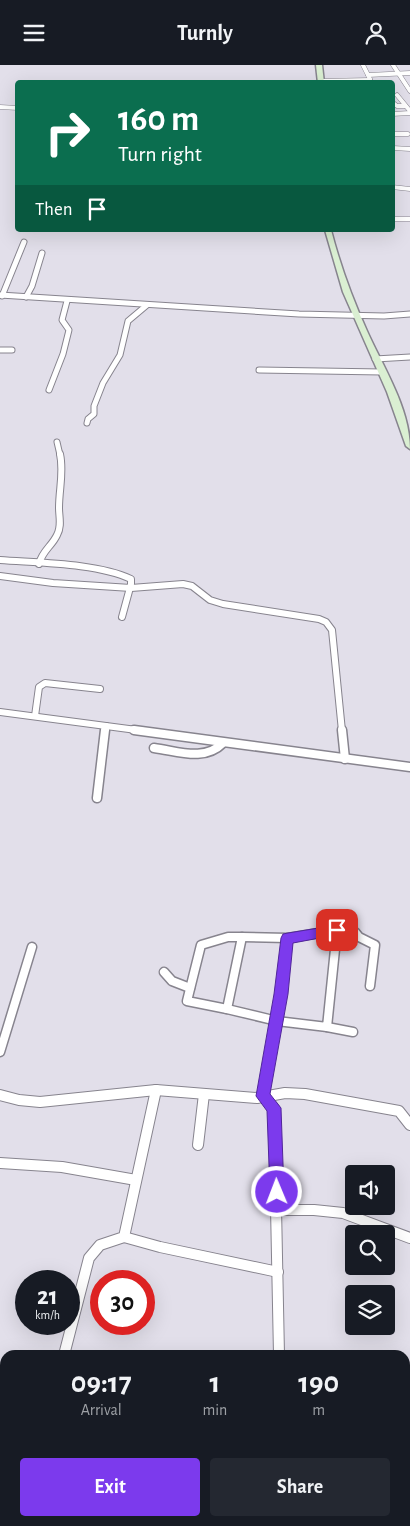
<!DOCTYPE html>
<style>
:root{--surface:#171b24;--page:#242831;--text:#f1f3f6;--muted:#9ea1a6;--accent:#7c3aed}
body{margin:0;font-family:"Alegreya Sans",sans-serif;background:var(--page);color:var(--text);height:100vh;display:flex;flex-direction:column;font-size:19px;white-space:nowrap}
*{box-sizing:border-box;margin:0}
p{font-size:16px;color:var(--muted)}
.icon{flex:none;width:28px;height:28px;fill:none;stroke:currentColor;stroke-width:2;stroke-linecap:round;stroke-linejoin:round}
.map{position:relative;flex:1;overflow:hidden}
.drawer{position:absolute;left:0px;top:1285px;width:410px;height:176px;display:flex;flex-direction:column;background:var(--surface);border-radius:15px 15px 0 0;box-shadow:0 5px 20px #0002}
.drawer>*{flex:none}
.guide{position:absolute;left:15px;top:15px;width:380px;height:152px;border-radius:5px;box-shadow:0 5px 20px #0002;background:#0b6e4f;color:#fff;overflow:hidden}
.controls{position:absolute;left:345px;top:1100px;display:grid;gap:10px}
.controls a{display:grid;place-items:center;width:50px;height:50px;border-radius:5px;background:var(--surface);box-shadow:0 5px 20px #0002;font-size:25px}
.speed{position:absolute;left:15px;top:1205px;display:flex;gap:10px;font-size:25px;font-weight:700;text-align:center}
.speed>*{display:grid;place-content:center;width:65px;height:65px;border-radius:50%;background:var(--surface);box-shadow:0 5px 20px #0002;line-height:1}
.speed small{font-size:12px;font-weight:400}
.speed .limit{border:8px solid #d22;background:#fff;color:#111}
.pin{position:absolute;display:grid;place-items:center;width:42px;height:42px;color:#fff;margin:-21px;border-radius:10px;box-shadow:0 2px 8px #0006}
.me{position:absolute;width:55px;margin:-28px;rotate:359deg;stroke-linejoin:round;filter:drop-shadow(0 0 4px #0008)}
.turn{display:flex;align-items:center;gap:18px;height:105px;padding:0 20px;font-size:22px}
.turn .icon{width:65px;height:65px;stroke-width:2.5}
.turn b{display:block;font-size:35px;line-height:42px}
.then{display:flex;align-items:center;height:48px;padding:0 20px;background:#0003;gap:10px;font-size:19px}
.eta{display:flex;justify-content:space-evenly;align-items:center;height:85px;text-align:center}
.eta b{font-size:30px;font-weight:600;line-height:35px}
.cta{display:flex;gap:10px;margin-top:auto;padding:10px 20px}
.cta a{flex:1;height:58px;border-radius:5px;background:var(--accent);color:#fff;font-size:20px;font-weight:600;line-height:58px;text-align:center}
.cta a+a{background:var(--page);color:var(--text)}
header{display:flex;justify-content:space-between;align-items:center;height:65px;padding:0 20px;background:var(--surface);font-size:22px;font-weight:600}
.map>svg:first-child{display:block}
.lines{fill:none;stroke-linecap:round;stroke-linejoin:round}
.street-far4-casing{stroke:#87848e;stroke-width:5}
.street-far3-casing{stroke:#87848e;stroke-width:7}
.street-far2-casing{stroke:#87848e;stroke-width:8}
.street-far1-casing{stroke:#87848e;stroke-width:11}
.street-casing{stroke:#87848e;stroke-width:12}
.secondary-casing{stroke:#87848e;stroke-width:3}
.street-far4{stroke:#fff;stroke-width:4}
.street-far3{stroke:#fff;stroke-width:5}
.street-far2{stroke:#fff;stroke-width:6}
.street-far1{stroke:#fff;stroke-width:8}
.street{stroke:#fff;stroke-width:10}
.secondary{fill:#daefd2;fill-rule:evenodd}
.route{fill:#7c3aed;stroke:#51269a}
</style>
<header><svg class="icon" aria-label="menu" viewBox="0 0 24 24"><path d="M4 6h16M4 12h16M4 18h16"/></svg>Turnly<svg class="icon" aria-label="person" viewBox="0 0 24 24"><circle cx="12" cy="8" r="4"/><path d="M4 21q1-7 8-7t8 7"/></svg></header>
<div class="map">
<svg width="410" height="1461" viewBox="0 0 410 1461">
<rect width="100%" height="100%" fill="#e2dfea"/>
<g class="lines">
<defs>
<g id="street-far4">
<path d="M 363,0 L 370,14"/>
<path d="M 393,0 L 410,26"/>
<path d="M 368,10 L 410,8"/>
<path d="M 321,16 L 370,15"/>
<path d="M 397,30 L 410,46"/>
<path d="M 392,37 L 397,41 L 405,41"/>
<path d="M 0,42 L 18,43"/>
<path d="M 392,49 L 410,48"/>
<path d="M 392,69 L 408,69"/>
<path d="M 393,83 L 410,84"/>
<path d="M 392,89 L 392,107"/>
<path d="M 392,122 L 410,124"/>
<path d="M 392,154 L 410,154"/>
</g>
<g id="street-far3">
<path d="M 0,230 L 299,249 L 384,251 L 410,249"/>
<path d="M 2,231 L 24,177"/>
<path d="M 26,232 L 32,221 L 42,188"/>
<path d="M 0,285 L 12,285"/>
<path d="M 375,294 L 410,292"/>
<path d="M 259,305 L 382,307"/>
<path d="M 49,325 L 63,289 L 69,265 L 62,255 L 67,236"/>
<path d="M 87,358 L 88,354 L 94,349 L 94,341 L 103,318 L 120,290 L 128,256 L 147,240"/>
<path d="M 57,377 L 60,390"/>
</g>
<g id="street-far2">
<path d="M 0,495 C 38,498 97,498 131,514 L 131,519 L 122,552"/>
<path d="M 39,499 C 42,486 52,481 57,470 C 62,461 59,452 59,443 C 59,424 64,407 60,389"/>
<path d="M 0,511 L 53,518 L 131,523 L 183,519 L 192,521 L 210,535 L 223,539 L 319,554 L 326,557 L 332,565 L 342,666"/>
<path d="M 0,647 L 144,666"/>
<path d="M 35,651 L 39,622 L 45,618 L 100,624"/>
<path d="M 105,666 L 106,661"/>
</g>
<g id="street-far1">
<path d="M 134,665 L 410,702"/>
<path d="M 342,665 L 345,694"/>
<path d="M 154,683 C 178,686 204,697 223,678"/>
<path d="M 97,733 L 105,665"/>
<path d="M 228,872 L 242,872 L 227,944 L 187,936 L 201,880 Z"/>
<path d="M 242,872 L 288,873 L 337,865 L 355,867 L 359,872 L 375,880 L 370,921"/>
<path d="M 164,907 L 172,916 L 190,923"/>
<path d="M 227,944 L 277,956 L 327,962 L 337,865"/>
<path d="M 327,962 L 353,967"/>
<path d="M 0,987 L 32,882"/>
<path d="M 265,1017 L 281,929 L 288,873"/>
</g>
<g id="street">
<path d="M 0,1030 L 19,1035 L 40,1037 L 156,1025 L 257,1033 L 285,1028 L 305,1029 L 399,1046 L 410,1060"/>
<path d="M 263,1031 L 274,1043 L 279,1290"/>
<path d="M 263,1031 L 266,1016"/>
<path d="M 198,1080 L 204,1029"/>
<path d="M 0,1098 L 62,1102 L 136,1115"/>
<path d="M 277,1145 L 314,1145 L 343,1148 L 410,1173"/>
<path d="M 124,1172 L 160,1182 L 278,1207"/>
<path d="M 64,1290 L 89,1193 L 100,1180 L 124,1172 L 156,1025"/>
<path d="M 405,1315 L 410,1315"/>
<path d="M 284,1456 L 284,1461"/>
<path d="M 33,1461 L 34,1456"/>
</g>
<g id="secondary">
<path d="M 316,0 L 322,0 L 324,18 L 318,18 Z"/>
<path d="M 325,165 L 331,165 C 340,200 352,233 367,266 C 383,302 410,343 410,384 L 406,381 L 387,327 L 343,227 Z"/>
</g>
</defs>
<use href="#street-far4" class="street-far4-casing"/>
<use href="#street-far3" class="street-far3-casing"/>
<use href="#street-far2" class="street-far2-casing"/>
<use href="#street-far1" class="street-far1-casing"/>
<use href="#street" class="street-casing"/>
<use href="#secondary" class="secondary-casing"/>
<use href="#street-far4" class="street-far4"/>
<use href="#street-far3" class="street-far3"/>
<use href="#street-far2" class="street-far2"/>
<use href="#street-far1" class="street-far1"/>
<use href="#street" class="street"/>
<use href="#secondary" class="secondary"/>
</g>
<path class="route" d="M 337,860 L 341,861 L 343,865 L 341,869 L 293,878 L 288,929 L 270,1029 L 281,1043 L 284,1127 L 282,1133 L 277,1135 L 272,1133 L 270,1127 L 267,1046 L 256,1031 L 274,929 L 281,873 L 283,869 L 288,868 Z"/>
</svg>
<div class="controls">
<a><svg class="icon" aria-label="sound" viewBox="0 0 24 24"><path d="M4 9h4l5-4v14l-5-4H4zM17 9q2 3 0 6"/></svg></a>
<a><svg class="icon" aria-label="search" viewBox="0 0 24 24"><circle cx="10" cy="10" r="6"/><path d="M15 15l6 6"/></svg></a>
<a><svg class="icon" aria-label="layers" viewBox="0 0 24 24"><path d="M12 4l9 5-9 5-9-5zM3 14l9 5 9-5"/></svg></a>
</div>
<div class="speed"><div>21<small>km/h</small></div><div class="limit">30</div></div>
<div class="pin" style="left:337px;top:865px;background:#d93025"><svg class="icon" aria-label="arrive" viewBox="0 0 24 24"><path d="M6 21V4h12l-3 4 3 4H6"/></svg></div>
<svg class="me" style="left:277px;top:1127px" viewBox="-20 -20 40 40"><circle r="17" fill="#7c3aed" stroke="#fff" stroke-width="3"/><path d="M0-11L8 9 0 5-8 9z" fill="#fff"/></svg>
<div class="guide">
<div class="turn"><svg class="icon" aria-label="right" viewBox="0 0 24 24"><path d="M7 20v-9h11M14 6l5 5-5 5"/></svg><div><b>160 m</b>Turn right</div></div>
<div class="then">Then<svg class="icon" aria-label="arrive" viewBox="0 0 24 24"><path d="M6 21V4h12l-3 4 3 4H6"/></svg></div>
</div>
<section class="drawer">
<div class="eta">
<div><b>09:17</b><p>Arrival</p></div>
<div><b>1</b><p>min</p></div>
<div><b>190</b><p>m</p></div>
</div>
<div class="cta"><a>Exit</a><a>Share</a></div>
</section>
</div>
